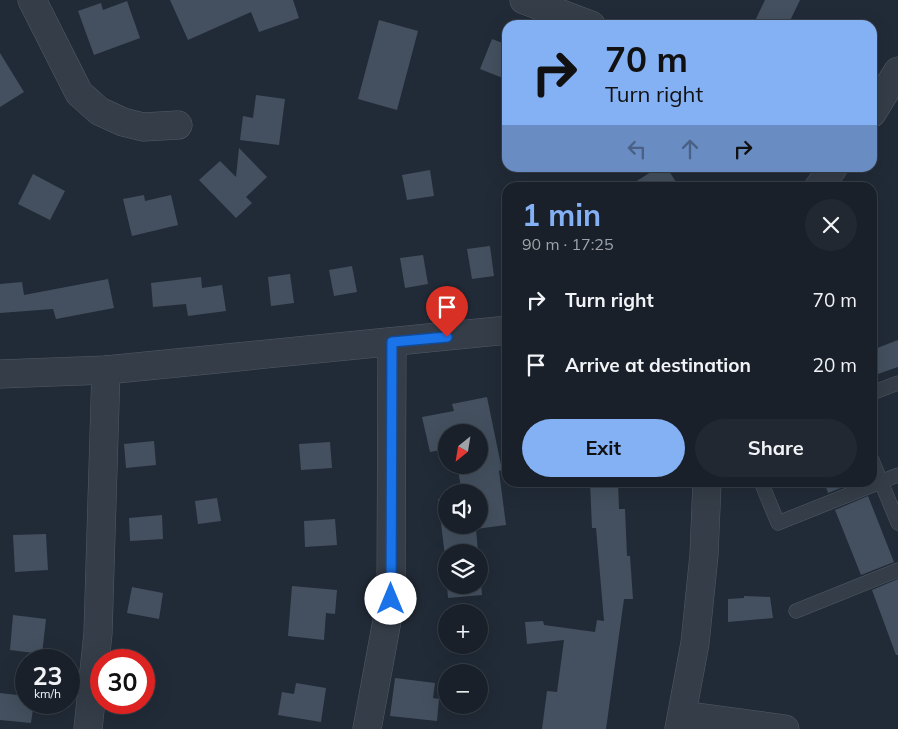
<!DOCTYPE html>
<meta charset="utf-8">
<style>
:root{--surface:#192029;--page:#222831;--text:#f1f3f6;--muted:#9fa3a8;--line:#373e46;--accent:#84b0f4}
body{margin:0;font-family:Mulish,sans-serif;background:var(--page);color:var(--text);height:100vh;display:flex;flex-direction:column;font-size:19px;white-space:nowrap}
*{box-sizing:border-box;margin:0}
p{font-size:16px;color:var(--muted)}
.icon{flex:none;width:28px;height:28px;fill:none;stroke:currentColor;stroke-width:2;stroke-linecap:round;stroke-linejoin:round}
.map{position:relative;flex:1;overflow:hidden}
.panel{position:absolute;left:502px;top:182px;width:375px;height:305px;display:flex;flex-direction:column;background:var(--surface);border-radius:15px;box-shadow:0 5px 20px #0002,0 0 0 1px var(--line)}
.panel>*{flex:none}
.banner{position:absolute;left:502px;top:20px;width:375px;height:152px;border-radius:15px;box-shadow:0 5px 20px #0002,0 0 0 1px var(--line);background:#84b0f4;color:#111;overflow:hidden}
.needle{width:32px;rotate:210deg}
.buttons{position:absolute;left:438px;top:424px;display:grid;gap:10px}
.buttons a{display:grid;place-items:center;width:50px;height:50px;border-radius:50%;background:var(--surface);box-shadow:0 5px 20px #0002,0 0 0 1px var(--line);font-size:25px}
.speed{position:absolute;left:15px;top:649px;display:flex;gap:10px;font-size:25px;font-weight:700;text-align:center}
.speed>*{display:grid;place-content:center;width:65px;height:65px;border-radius:50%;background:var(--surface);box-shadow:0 5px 20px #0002,0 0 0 1px var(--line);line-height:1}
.speed small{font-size:12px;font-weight:400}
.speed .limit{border:8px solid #d22;background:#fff;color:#111}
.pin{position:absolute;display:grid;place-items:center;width:42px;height:42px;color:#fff;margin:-51px -21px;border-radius:50% 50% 50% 0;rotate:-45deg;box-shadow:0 0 5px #0007}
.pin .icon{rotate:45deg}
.me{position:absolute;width:55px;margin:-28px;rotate:0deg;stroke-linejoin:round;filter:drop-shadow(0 0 4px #0008)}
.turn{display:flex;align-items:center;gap:18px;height:105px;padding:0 20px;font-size:22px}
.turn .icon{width:65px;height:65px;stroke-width:2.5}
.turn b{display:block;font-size:35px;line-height:42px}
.lanes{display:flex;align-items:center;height:48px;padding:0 20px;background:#0003;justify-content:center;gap:25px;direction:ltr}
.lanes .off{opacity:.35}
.round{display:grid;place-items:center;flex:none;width:52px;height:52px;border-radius:26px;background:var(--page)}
.overview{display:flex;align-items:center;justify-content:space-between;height:85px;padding:0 20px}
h1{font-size:30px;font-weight:700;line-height:38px;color:var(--accent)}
.cta{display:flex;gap:10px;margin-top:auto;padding:10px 20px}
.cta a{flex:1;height:58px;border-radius:30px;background:var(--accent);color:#111;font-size:20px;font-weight:700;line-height:58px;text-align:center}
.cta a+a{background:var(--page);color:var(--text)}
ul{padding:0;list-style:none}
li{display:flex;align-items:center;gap:15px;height:65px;padding:0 20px}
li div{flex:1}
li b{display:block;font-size:19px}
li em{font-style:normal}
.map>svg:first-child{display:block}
.building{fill:#44505f}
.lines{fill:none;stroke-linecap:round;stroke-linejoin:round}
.service-casing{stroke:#525a65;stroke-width:15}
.minor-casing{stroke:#525a65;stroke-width:29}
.service{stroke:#353d48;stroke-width:14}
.minor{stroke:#353d48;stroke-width:28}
.route-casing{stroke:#114b97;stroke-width:12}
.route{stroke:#1a73e8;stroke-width:9}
</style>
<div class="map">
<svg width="898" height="729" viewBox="0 0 898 729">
<rect width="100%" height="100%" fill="#212b37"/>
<g class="building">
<path d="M 170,0 L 293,0 L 299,18 L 259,32 L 251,12 L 188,40 Z"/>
<path d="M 765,0 L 800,0 L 788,25 L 753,25 Z"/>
<path d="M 127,1 L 140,38 L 94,55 L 78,11 L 101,3 L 103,10 Z"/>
<path d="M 379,20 L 418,31 L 397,110 L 358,99 Z"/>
<path d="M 492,39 L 508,45 L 508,80 L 480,69 Z"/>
<path d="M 0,53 L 24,92 L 0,107 Z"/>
<path d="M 256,95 L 285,99 L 279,145 L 240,140 L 243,116 L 253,118 Z"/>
<path d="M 239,148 L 267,177 L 246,197 L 252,203 L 236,218 L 199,180 L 220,161 L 236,177 Z"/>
<path d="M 657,168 L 667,168 L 680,188 L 626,188 Z"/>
<path d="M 430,170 L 434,196 L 407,200 L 402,175 Z"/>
<path d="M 33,174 L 65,191 L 50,220 L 18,204 Z"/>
<path d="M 144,195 L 145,201 L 171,195 L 178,225 L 132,236 L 123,199 Z"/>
<path d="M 490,246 L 494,276 L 472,279 L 467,249 Z"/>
<path d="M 423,255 L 428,284 L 405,288 L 400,258 Z"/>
<path d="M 352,266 L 357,292 L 334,296 L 329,270 Z"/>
<path d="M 290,274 L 294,303 L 271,306 L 268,277 Z"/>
<path d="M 201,277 L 202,288 L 222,285 L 226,311 L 188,316 L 186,304 L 153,307 L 151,283 Z"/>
<path d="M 108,279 L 114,308 L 56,319 L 53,309 L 0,313 L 0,284 L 22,282 L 24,295 Z"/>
<path d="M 898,340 L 898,367 L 872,376 L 872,350 Z"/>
<path d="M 487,397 L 502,470 L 499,471 L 506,525 L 476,529 L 478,552 L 446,552 L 446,564 L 438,499 L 446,498 L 446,525 L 479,525 L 479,492 L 462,492 L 457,465 L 479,465 L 479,432 L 446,432 L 446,449 L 430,452 L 422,417 L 454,411 L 452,404 Z"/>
<path d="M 154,441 L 156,465 L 126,468 L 124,444 Z"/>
<path d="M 330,442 L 332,468 L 301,470 L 299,444 Z"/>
<path d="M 590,482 L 618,482 L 619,509 L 625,509 L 627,556 L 630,556 L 633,599 L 624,599 L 606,729 L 542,729 L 547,691 L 557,692 L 564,640 L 527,644 L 525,622 L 543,621 L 544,625 L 595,632 L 597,620 L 604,621 L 596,528 L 592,528 Z"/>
<path d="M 824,482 L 856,482 L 828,493 Z"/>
<path d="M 868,496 L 894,562 L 861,575 L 835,510 Z"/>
<path d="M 217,498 L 221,521 L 198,524 L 195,501 Z"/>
<path d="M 162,515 L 163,539 L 130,541 L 129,518 Z"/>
<path d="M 335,519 L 337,545 L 305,547 L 304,521 Z"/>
<path d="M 46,534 L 48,570 L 15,572 L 13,535 Z"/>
<path d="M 479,559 L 482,595 L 448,598 L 447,585 L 479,585 Z"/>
<path d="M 898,579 L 898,655 L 896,655 L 872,590 Z"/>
<path d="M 292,586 L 337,590 L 335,614 L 326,613 L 324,640 L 288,636 Z"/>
<path d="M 132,587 L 163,593 L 159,619 L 127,613 Z"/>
<path d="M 744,596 L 770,597 L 773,618 L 728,622 L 728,599 L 744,598 Z"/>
<path d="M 13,615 L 46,619 L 42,654 L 10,650 Z"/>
<path d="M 395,678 L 435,683 L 433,698 L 439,699 L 437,721 L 390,716 Z"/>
<path d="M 296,683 L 326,688 L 321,722 L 278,715 L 282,692 L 294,694 Z"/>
<path d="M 0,693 L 26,696 L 26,702 L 34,702 L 31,723 L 0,720 Z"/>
</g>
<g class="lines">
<defs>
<g id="service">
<path d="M 872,393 L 898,383"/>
<path d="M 872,460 L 898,523"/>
<path d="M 761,482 L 778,523 L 898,475"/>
<path d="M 796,611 L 898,570"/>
</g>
<g id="minor">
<path d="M 32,0 L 79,93 L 99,111 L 123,122 L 143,127 L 178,125"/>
<path d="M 524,0 L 591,25"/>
<path d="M 872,113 L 898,71"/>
<path d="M 818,188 L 833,168"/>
<path d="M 0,374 L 106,370 L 508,330"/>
<path d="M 682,715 L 785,729"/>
<path d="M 88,729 L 98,633 L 106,370"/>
<path d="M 367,729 L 391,599 L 392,342"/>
<path d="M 679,729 L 695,643 L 704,555 L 707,482"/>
</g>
</defs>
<use href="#service" class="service-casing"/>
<use href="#minor" class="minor-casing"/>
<use href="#service" class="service"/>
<use href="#minor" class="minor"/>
</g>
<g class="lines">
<defs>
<path id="route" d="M 391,599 L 392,342 L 447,337"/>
</defs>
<use href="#route" class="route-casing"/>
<use href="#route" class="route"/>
</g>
</svg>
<div class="buttons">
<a><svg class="needle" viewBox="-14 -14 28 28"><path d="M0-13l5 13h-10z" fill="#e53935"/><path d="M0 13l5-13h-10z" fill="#9fa3a8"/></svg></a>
<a><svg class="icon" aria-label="sound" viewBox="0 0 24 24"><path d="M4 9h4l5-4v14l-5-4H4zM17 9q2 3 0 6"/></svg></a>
<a><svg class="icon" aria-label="layers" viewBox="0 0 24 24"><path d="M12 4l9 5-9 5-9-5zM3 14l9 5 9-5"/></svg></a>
<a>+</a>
<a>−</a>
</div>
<div class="speed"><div>23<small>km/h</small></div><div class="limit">30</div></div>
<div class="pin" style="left:447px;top:337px;background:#d93025"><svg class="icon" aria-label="arrive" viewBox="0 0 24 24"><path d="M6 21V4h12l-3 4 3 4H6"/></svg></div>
<svg class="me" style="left:391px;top:599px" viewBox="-20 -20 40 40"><circle r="19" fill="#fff"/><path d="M0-13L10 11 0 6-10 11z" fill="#1a73e8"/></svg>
<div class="banner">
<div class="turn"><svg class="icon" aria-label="right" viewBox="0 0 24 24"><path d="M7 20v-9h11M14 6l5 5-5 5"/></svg><div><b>70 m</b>Turn right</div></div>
<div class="lanes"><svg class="icon off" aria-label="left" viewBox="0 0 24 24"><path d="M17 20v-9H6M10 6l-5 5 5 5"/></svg><svg class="icon off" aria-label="ahead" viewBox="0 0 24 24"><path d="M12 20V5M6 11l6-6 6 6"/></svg><svg class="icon" aria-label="right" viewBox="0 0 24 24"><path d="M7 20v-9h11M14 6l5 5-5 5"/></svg></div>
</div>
<section class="panel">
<div class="overview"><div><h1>1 min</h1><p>90 m · 17:25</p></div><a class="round"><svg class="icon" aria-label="close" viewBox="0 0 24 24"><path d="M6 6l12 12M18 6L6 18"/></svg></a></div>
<ul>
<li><svg class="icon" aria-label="right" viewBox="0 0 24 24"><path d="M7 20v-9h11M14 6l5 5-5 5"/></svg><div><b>Turn right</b></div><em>70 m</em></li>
<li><svg class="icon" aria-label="arrive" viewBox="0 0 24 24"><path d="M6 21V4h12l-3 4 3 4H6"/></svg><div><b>Arrive at destination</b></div><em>20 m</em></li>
</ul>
<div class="cta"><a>Exit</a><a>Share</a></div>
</section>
</div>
